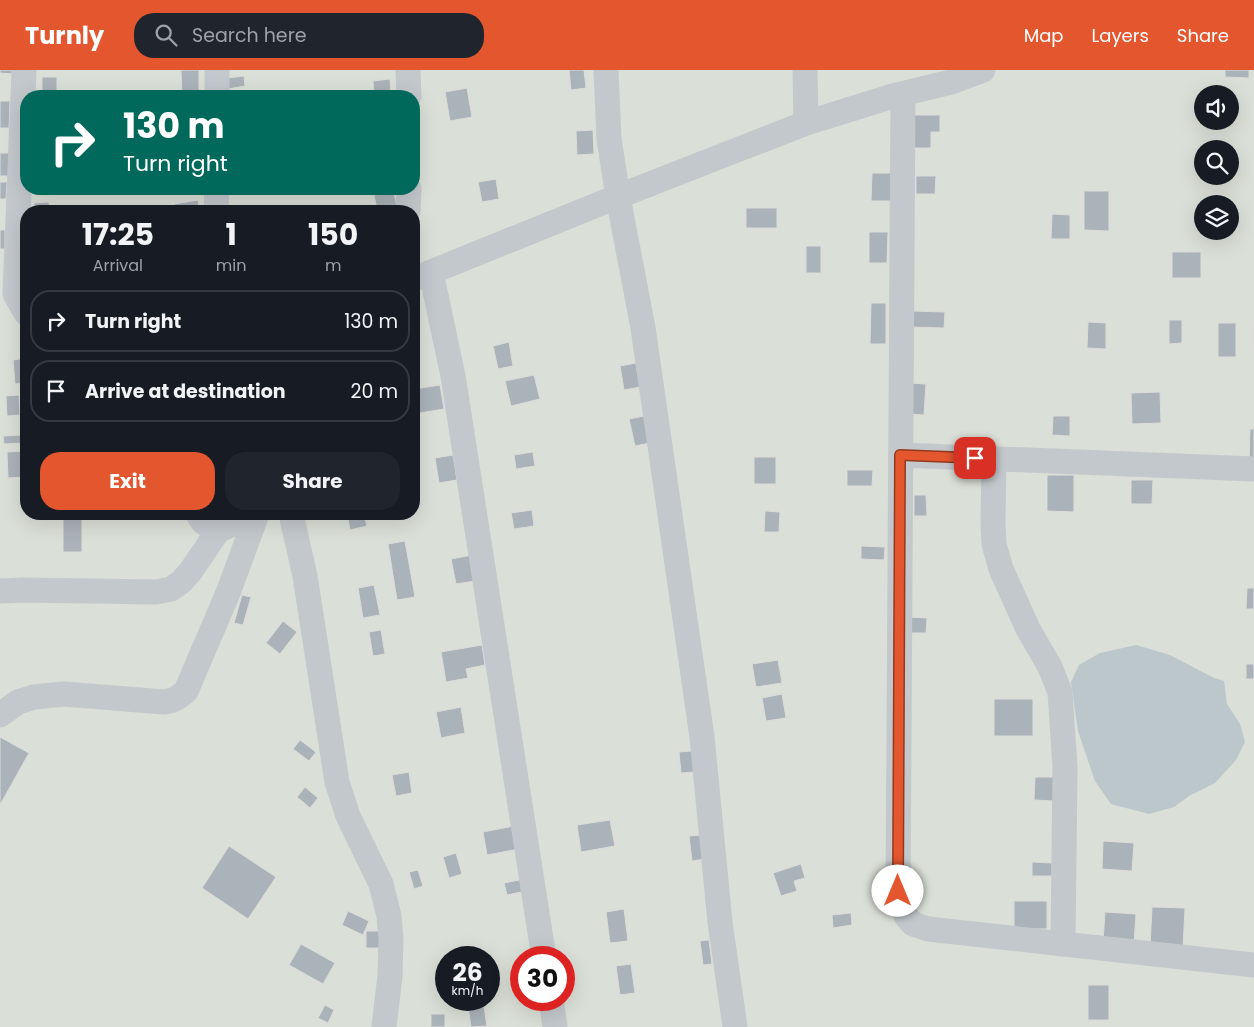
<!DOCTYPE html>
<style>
:root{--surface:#171b24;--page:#20242c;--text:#f1f3f6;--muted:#9ea1a6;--line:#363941;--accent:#e4572e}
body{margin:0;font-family:Poppins,sans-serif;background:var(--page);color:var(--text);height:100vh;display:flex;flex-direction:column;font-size:19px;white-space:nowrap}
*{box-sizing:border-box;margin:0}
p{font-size:16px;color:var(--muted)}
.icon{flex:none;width:28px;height:28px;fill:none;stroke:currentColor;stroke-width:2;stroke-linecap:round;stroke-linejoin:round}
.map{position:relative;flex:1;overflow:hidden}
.panel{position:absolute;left:20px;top:135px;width:400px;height:315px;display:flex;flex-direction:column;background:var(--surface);border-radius:20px;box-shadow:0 5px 20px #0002}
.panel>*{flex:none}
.top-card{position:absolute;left:20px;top:20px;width:400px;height:105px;border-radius:20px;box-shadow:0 5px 20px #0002;background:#00695c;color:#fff;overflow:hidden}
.tools{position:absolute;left:1194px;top:15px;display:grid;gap:10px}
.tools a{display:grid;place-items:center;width:45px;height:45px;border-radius:50%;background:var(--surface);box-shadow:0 5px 20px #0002;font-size:25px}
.speed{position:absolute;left:435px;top:876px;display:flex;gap:10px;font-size:25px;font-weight:700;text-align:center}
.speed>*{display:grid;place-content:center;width:65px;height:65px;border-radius:50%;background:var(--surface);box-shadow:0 5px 20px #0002;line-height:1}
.speed small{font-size:12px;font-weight:400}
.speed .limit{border:8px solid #d22;background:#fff;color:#111}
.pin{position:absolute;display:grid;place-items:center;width:42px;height:42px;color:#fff;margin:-21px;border-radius:10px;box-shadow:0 2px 8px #0006}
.me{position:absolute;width:55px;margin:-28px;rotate:0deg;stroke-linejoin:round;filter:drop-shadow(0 0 4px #0008)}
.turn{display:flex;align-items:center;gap:18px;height:105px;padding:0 20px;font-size:22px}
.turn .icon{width:65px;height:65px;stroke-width:2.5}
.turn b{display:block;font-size:35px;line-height:42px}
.eta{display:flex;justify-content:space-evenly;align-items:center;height:85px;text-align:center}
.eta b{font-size:30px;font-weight:700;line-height:35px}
.primary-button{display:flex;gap:10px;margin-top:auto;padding:10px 20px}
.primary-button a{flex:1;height:58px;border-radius:20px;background:var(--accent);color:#fff;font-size:20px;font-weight:700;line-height:58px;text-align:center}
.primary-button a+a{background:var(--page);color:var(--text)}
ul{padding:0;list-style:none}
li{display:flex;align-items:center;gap:15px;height:62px;margin:0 10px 8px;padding:0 10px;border:2px solid var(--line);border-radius:20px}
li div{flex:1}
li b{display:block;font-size:19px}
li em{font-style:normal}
header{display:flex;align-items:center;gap:30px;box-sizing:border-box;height:70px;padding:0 25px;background:var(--accent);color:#fff}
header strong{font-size:24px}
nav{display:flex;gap:28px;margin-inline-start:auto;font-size:18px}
.search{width:350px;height:45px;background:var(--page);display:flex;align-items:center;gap:12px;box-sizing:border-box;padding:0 18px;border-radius:20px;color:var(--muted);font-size:19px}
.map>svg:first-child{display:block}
.green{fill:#dadfd7;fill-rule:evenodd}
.water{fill:#bbc7cb}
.building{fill:#aab3b9;stroke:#dcdcda}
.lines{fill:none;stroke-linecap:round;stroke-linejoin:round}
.minor{stroke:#c3c8cc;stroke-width:25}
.route-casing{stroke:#94391e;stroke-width:12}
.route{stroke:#e4572e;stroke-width:9}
</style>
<header>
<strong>Turnly</strong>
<div class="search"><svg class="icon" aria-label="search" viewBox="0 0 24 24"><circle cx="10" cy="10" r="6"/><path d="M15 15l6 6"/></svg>Search here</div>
<nav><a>Map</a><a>Layers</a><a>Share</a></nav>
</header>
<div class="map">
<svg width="1254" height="957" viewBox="0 0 1254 957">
<rect width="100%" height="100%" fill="#fafaf8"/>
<path class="green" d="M 0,0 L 1254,0 L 1254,957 L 0,957 ZM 1202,24 L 1230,24 L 1230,51 L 1202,51 ZM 26,26 L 414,26 L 414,119 L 26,119 ZM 1202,79 L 1230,79 L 1230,106 L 1202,106 ZM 1202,134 L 1230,134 L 1230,161 L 1202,161 ZM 26,141 L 414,141 L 414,444 L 26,444 ZM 446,888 L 489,888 L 489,930 L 446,930 ZM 521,888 L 564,888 L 564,930 L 521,930 Z"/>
<path class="water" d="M 1136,575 L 1170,585 L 1214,608 L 1224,611 L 1227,634 L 1240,654 L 1245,672 L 1236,690 L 1215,713 L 1189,726 L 1174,737 L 1149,744 L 1111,734 L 1095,711 L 1078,661 L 1071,612 L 1079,595 L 1100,583 Z"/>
<g class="building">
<path d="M 0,0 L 12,0 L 12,4 L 0,3 Z"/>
<path d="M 181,0 L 199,0 L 199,26 L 182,26 Z"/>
<path d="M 569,0 L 584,0 L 586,18 L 571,20 Z"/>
<path d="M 1225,0 L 1249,0 L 1249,8 L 1225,7 Z"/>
<path d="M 244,6 L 245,16 L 228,19 L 227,8 Z"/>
<rect x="42" y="7" width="15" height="19"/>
<path d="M 390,9 L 391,26 L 374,26 L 373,11 Z"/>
<path d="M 467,18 L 472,47 L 450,51 L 445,22 Z"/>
<path d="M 0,31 L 10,31 L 9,58 L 0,58 Z"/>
<path d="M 911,45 L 940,45 L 940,62 L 931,62 L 931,78 L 912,78 Z"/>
<path d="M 593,60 L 594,84 L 577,85 L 576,61 Z"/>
<rect x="0" y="83" width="14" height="23"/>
<path d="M 872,103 L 893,103 L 893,131 L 871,131 Z"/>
<path d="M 916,106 L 936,106 L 935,124 L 916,124 Z"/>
<path d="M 496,109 L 499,129 L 482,132 L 478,112 Z"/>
<path d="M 0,112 L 7,112 L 6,129 L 0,129 Z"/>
<rect x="38" y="119" width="18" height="4"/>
<path d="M 382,119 L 393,119 L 397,136 L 377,140 L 373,120 Z"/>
<path d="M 1084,121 L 1109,121 L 1109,161 L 1084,160 Z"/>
<path d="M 198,130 L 200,141 L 175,141 L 174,134 Z"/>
<path d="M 49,132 L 50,141 L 34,141 L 34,133 Z"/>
<rect x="746" y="138" width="31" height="20"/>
<path d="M 1052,144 L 1070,145 L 1070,169 L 1051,169 Z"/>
<rect x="0" y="160" width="5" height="19"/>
<path d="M 869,162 L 888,162 L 887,193 L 869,193 Z"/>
<rect x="806" y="176" width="15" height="27"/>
<rect x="1172" y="182" width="29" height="26"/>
<path d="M 871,233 L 886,233 L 886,274 L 870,274 Z"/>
<path d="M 910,241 L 945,242 L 944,258 L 910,257 Z"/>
<path d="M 1169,250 L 1182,250 L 1182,273 L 1169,274 Z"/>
<path d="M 1088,252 L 1106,253 L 1106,279 L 1087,278 Z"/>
<rect x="1218" y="253" width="18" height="34"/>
<rect x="1253" y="254" width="1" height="25"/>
<path d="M 509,272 L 513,296 L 498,299 L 493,276 Z"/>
<path d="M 26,288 L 26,313 L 15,314 L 13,290 Z"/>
<path d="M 636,293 L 640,317 L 624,320 L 620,296 Z"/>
<path d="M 534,305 L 540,329 L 511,336 L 505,311 Z"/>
<path d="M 910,313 L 926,314 L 924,345 L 909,344 Z"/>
<path d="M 440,315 L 444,339 L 414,344 L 414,319 Z"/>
<path d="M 1160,322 L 1161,353 L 1132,354 L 1131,323 Z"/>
<path d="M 19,325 L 20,345 L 7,346 L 6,326 Z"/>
<path d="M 644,346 L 650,373 L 635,376 L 629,349 Z"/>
<path d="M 1053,346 L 1070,346 L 1070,366 L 1052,365 Z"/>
<path d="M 1250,359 L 1254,359 L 1254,393 L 1249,393 Z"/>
<path d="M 23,365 L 23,373 L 4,374 L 3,366 Z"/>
<path d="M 26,381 L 26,407 L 8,408 L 7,382 Z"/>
<path d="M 533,382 L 535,396 L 516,399 L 514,385 Z"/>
<path d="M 453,385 L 457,410 L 439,413 L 435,388 Z"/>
<rect x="754" y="387" width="22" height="27"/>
<path d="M 847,400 L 873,400 L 872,416 L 847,416 Z"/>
<path d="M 1047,405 L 1074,405 L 1074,442 L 1047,441 Z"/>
<path d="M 1131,410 L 1153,410 L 1152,434 L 1131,434 Z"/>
<path d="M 914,425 L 926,425 L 927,446 L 914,446 Z"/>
<path d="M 532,440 L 534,456 L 514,459 L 511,443 Z"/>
<path d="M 765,441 L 780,442 L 779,462 L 764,462 Z"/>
<path d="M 347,444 L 364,444 L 367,456 L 350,460 Z"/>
<rect x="63" y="448" width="19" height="34"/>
<path d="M 405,471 L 415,527 L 397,530 L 388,474 Z"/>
<path d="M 861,476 L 885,477 L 884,490 L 861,489 Z"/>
<path d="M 477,484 L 481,510 L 456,514 L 451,489 Z"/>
<path d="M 374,515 L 380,545 L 363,548 L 358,518 Z"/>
<path d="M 1247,518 L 1254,518 L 1254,539 L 1246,539 Z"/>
<path d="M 242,525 L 251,527 L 243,555 L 234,553 Z"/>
<path d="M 906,547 L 927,548 L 926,563 L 905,563 Z"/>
<path d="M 283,551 L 297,562 L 280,584 L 266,573 Z"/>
<path d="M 381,560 L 385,584 L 373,586 L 369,562 Z"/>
<path d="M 482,575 L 485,595 L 466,599 L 468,608 L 446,612 L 441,582 Z"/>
<path d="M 778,590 L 782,613 L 756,617 L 752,594 Z"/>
<rect x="1246" y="594" width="8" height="15"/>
<path d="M 782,624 L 786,648 L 766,651 L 762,628 Z"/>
<rect x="994" y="629" width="39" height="37"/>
<path d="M 461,637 L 465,663 L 441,668 L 436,642 Z"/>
<path d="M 0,667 L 29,683 L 0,735 Z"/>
<path d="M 300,670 L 316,682 L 309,691 L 293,679 Z"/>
<path d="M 692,681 L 694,702 L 681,703 L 679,682 Z"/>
<path d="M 409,702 L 412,723 L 396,726 L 392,705 Z"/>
<path d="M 1035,707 L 1055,707 L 1054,731 L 1034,730 Z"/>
<path d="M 305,717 L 318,728 L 310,738 L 297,727 Z"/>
<path d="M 610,750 L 615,776 L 581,782 L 577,755 Z"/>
<path d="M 514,756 L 519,779 L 487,785 L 483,762 Z"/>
<path d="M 702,765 L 706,789 L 692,791 L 689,766 Z"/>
<path d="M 1103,771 L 1134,773 L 1132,801 L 1102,799 Z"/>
<path d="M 229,776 L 276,807 L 248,849 L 202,818 Z"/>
<path d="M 456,783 L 462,804 L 449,808 L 443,787 Z"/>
<path d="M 1032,792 L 1052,793 L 1052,806 L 1032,806 Z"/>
<path d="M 801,794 L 805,808 L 794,811 L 797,821 L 781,826 L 773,803 Z"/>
<path d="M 418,800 L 423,816 L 414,819 L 409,802 Z"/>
<path d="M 529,808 L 531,820 L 507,825 L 504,813 Z"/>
<rect x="1014" y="831" width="33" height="28"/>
<path d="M 1152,837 L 1185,838 L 1183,879 L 1150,877 Z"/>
<path d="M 624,839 L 628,871 L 610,873 L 606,842 Z"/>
<path d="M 348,841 L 369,851 L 363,865 L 342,855 Z"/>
<path d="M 1105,842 L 1136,844 L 1134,874 L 1103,872 Z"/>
<path d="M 851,843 L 852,855 L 833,858 L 832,845 Z"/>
<rect x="366" y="861" width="19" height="17"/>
<path d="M 709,870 L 712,894 L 703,895 L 700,871 Z"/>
<path d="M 301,874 L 335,893 L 323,914 L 289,895 Z"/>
<path d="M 631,894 L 635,923 L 620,925 L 616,896 Z"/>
<rect x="1088" y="915" width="21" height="35"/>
<path d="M 467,930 L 483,930 L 487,956 L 471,957 Z"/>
<path d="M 325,935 L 334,940 L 328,953 L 318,948 Z"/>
<rect x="431" y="944" width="14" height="13"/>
</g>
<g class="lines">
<g class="minor">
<path d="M 24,0 L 15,224 L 26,243"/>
<path d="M 408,0 L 409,26"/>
<path d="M 606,0 L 609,69 L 618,127 L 643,258 L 702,667 L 720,852 L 735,957"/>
<path d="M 805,0 L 806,53"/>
<path d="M 903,24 L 898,821 L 906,846 L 913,854 L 928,859 L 1254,895"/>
<path d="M 217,26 L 217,0"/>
<path d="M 216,141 L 217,119"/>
<path d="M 408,141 L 409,119"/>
<path d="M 431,202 L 453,306 L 544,888"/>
<path d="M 414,209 L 604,132 L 806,53 L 893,26 L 951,12 L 983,0"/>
<path d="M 901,385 L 1254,399"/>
<path d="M 994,389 L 993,453 L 994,474 L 1001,499 L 1028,559 L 1050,597 L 1060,622 L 1065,697 L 1063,874"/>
<path d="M 198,444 L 203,452 L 218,461"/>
<path d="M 291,444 L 305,506 L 337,712 L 348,746 L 381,814 L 389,846 L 391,869 L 390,906 L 384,957"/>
<path d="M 0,521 L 24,520 L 156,522 L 171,519 L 181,512 L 190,502 L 218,461 L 253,444"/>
<path d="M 0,645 L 18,632 L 34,627 L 64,624 L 164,632 C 174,631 179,627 186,621 L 228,523 L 257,444"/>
<path d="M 551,930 L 555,957"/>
</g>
</g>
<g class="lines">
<defs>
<path id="route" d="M 898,821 L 900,385 L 975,388"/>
</defs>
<use href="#route" class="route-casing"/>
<use href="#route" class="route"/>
</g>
</svg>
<div class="tools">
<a><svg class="icon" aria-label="sound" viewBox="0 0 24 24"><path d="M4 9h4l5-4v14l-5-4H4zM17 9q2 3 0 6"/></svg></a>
<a><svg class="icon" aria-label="search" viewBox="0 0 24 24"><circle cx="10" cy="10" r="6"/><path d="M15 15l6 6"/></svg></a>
<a><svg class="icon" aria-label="layers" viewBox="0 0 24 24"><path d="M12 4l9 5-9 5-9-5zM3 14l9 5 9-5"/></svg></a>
</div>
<div class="speed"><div>26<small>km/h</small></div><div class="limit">30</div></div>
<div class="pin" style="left:975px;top:388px;background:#d93025"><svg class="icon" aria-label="arrive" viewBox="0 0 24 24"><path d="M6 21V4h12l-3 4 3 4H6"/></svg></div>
<svg class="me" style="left:898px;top:821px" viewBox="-20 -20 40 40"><circle r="19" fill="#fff"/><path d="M0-13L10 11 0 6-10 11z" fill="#e4572e"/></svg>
<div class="top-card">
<div class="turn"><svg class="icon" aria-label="right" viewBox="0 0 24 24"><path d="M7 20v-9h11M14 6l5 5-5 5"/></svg><div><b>130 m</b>Turn right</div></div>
</div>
<section class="panel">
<div class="eta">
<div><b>17:25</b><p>Arrival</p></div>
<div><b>1</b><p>min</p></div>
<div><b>150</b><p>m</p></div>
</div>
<ul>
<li><svg class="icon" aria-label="right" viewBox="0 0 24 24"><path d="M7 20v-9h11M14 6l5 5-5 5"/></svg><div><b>Turn right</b></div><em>130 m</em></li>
<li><svg class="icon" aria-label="arrive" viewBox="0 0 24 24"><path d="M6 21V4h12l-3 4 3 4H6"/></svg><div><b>Arrive at destination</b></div><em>20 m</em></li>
</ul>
<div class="primary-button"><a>Exit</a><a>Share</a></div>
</section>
</div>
